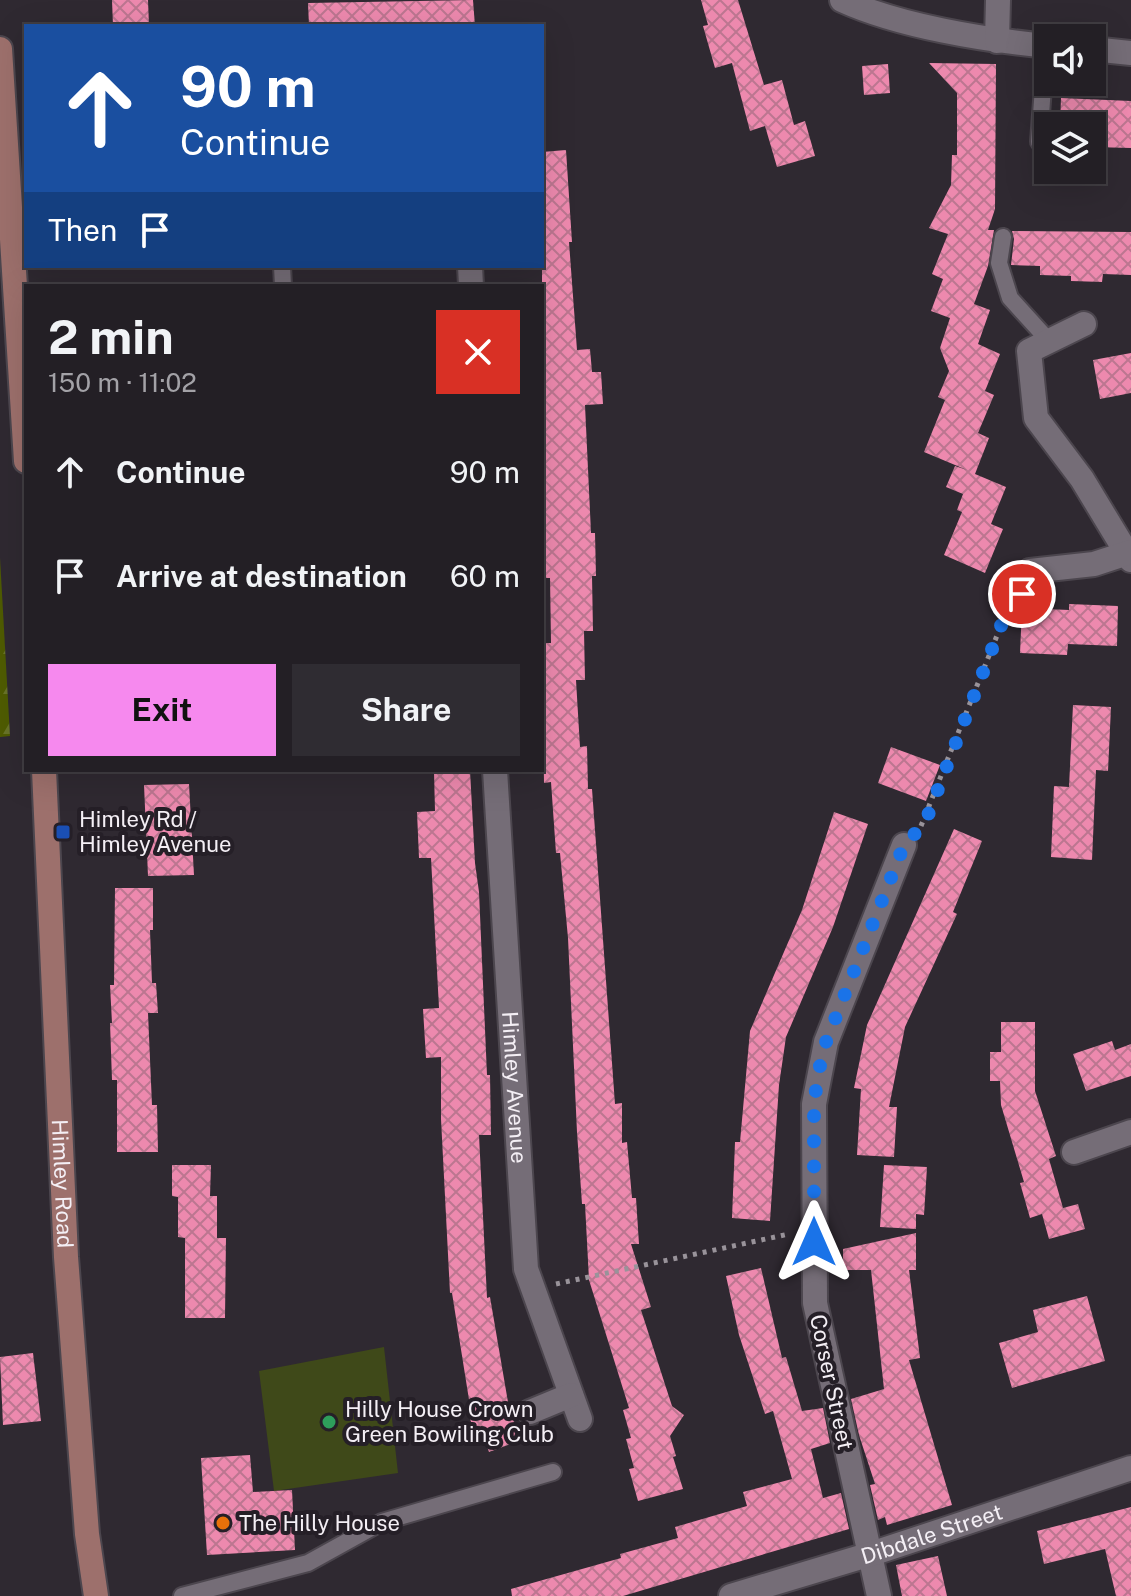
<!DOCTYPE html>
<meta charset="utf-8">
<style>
:root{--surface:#231f25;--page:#2f2c32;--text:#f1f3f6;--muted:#a3a2a7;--line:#403d42;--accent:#f689ee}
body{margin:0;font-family:"Public Sans",sans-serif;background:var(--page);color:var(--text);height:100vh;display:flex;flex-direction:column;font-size:30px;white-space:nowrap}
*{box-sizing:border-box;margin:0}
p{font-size:26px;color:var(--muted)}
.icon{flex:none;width:44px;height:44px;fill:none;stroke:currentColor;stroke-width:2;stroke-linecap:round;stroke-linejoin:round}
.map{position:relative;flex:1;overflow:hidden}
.side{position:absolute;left:24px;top:284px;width:520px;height:488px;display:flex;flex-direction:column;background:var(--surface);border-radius:0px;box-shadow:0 8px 32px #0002,0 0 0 2px var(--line)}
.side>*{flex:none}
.guide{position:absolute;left:24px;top:24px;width:520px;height:244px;border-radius:0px;box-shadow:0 8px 32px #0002,0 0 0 2px var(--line);background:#1a4fa0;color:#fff;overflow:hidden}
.fabs{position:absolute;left:1034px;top:24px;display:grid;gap:16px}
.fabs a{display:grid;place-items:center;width:72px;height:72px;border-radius:0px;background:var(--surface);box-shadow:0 8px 32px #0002,0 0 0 2px var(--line);font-size:40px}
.pin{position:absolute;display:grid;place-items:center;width:68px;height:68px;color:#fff;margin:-34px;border:4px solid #fff;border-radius:50%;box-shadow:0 2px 8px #0007}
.me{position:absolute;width:88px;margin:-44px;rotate:0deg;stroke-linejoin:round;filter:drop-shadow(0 0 6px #0008)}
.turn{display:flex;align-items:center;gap:28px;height:168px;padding:0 24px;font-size:36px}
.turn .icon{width:104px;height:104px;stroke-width:2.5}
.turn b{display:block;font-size:56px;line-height:68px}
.then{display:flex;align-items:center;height:76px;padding:0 24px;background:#0003;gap:16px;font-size:30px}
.round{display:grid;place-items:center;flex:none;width:84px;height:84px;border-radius:0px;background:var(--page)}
.head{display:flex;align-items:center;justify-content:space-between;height:136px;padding:0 24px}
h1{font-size:48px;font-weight:700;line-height:60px}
.cta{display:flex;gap:16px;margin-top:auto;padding:16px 24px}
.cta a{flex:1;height:92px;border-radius:0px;background:var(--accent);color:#111;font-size:32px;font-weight:700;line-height:92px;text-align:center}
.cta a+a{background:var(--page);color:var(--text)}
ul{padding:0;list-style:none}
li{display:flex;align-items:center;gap:24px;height:104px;padding:0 24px}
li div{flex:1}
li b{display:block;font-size:30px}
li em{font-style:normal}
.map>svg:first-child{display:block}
.forest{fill:url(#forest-firs)}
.green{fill:#3f4919}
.building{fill:url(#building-cross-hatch)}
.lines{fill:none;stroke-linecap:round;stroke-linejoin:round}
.service-casing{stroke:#4c464e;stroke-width:20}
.minor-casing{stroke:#4c464e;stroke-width:28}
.tertiary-casing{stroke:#4c464e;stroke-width:28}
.secondary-casing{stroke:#4c464e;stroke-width:28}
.path{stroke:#99939a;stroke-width:5;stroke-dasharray:4 6;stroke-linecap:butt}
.service{stroke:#756d77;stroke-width:16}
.minor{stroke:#756d77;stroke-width:24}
.tertiary{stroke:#756d77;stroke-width:24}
.secondary{stroke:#9d706c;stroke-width:24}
.route{stroke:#1a73e8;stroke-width:14;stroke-dasharray:0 25.2}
.transit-dot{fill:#1a4fb4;stroke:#251f27;stroke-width:3}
.leisure-dot{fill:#2e9e5b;stroke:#251f27;stroke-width:3}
.food-dot{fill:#e8710a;stroke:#251f27;stroke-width:3}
.labels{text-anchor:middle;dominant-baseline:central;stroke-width:8;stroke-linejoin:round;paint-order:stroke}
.poi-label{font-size:22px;fill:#f4eff5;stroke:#251f27;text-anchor:start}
.street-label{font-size:22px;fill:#f4eff5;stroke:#251f27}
</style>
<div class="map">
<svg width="1131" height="1596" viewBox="0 0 1131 1596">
<defs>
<pattern id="forest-firs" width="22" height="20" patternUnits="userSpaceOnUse" patternTransform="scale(2)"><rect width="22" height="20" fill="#4e5b02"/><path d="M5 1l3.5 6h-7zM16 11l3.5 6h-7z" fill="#687328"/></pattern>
<pattern id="building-cross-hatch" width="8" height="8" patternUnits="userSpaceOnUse" patternTransform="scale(2)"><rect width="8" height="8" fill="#ed89ae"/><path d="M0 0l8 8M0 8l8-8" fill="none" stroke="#bc7690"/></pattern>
</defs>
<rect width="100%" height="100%" fill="#2f2931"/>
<path class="forest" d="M 0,558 L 10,736 L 0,737 Z"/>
<path class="green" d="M 384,1347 L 398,1473 L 274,1491 L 259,1371 Z"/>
<g class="building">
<path d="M 112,0 L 148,0 L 149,26 L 113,26 Z"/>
<path d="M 473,0 L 475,26 L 309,26 L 308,3 Z"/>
<path d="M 701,0 L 738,0 L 764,85 L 782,80 L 794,125 L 805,121 L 815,156 L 777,167 L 765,126 L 750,131 L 732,63 L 715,68 L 703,26 L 708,25 Z"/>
<path d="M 929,63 L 996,64 L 995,209 L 988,230 L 994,230 L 988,266 L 974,304 L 990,310 L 978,344 L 1000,354 L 985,391 L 994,395 L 978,433 L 989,438 L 975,474 L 1006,487 L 991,524 L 1003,529 L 985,573 L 944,555 L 962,512 L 957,510 L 963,494 L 946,487 L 955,466 L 967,470 L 924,452 L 945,400 L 938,397 L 949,371 L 940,348 L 950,318 L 931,311 L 943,279 L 932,274 L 948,234 L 929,228 L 951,185 L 952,155 L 957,155 L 957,93 Z"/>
<path d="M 888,64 L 890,93 L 864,95 L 862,66 Z"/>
<path d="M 1061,98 L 1131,101 L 1131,148 L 1092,147 L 1092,126 L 1060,126 Z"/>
<path d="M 566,150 L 572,242 L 569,242 L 577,350 L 590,349 L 592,372 L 601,372 L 603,404 L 585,405 L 591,533 L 595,533 L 596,576 L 592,576 L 593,631 L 584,631 L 585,680 L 576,680 L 580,747 L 587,746 L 588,789 L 592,789 L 615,1104 L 622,1103 L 622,1143 L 627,1142 L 632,1198 L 636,1198 L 639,1244 L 631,1244 L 651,1307 L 641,1310 L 672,1406 L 684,1415 L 670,1436 L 676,1456 L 673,1457 L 683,1489 L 638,1501 L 629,1469 L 634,1468 L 626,1439 L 631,1438 L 623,1410 L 629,1408 L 589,1280 L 585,1204 L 582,1204 L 577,1132 L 568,938 L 560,853 L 556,853 L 551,782 L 544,783 L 542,643 L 551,643 L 550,578 L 542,578 L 542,152 Z"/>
<path d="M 1012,231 L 1131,232 L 1131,275 L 1103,274 L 1102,282 L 1071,281 L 1071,276 L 1040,275 L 1040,266 L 1011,265 L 1014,239 Z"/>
<path d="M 1131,353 L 1131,393 L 1100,399 L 1093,360 Z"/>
<path d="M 1069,604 L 1118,606 L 1117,646 L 1068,644 L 1067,655 L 1020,653 L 1022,608 L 1069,610 Z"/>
<path d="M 1073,705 L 1111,707 L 1108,771 L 1096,770 L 1092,860 L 1051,857 L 1054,786 L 1069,787 Z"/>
<path d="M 891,747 L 940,765 L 926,801 L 878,783 Z"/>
<path d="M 442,770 L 470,770 L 475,863 L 479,892 L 487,1075 L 490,1075 L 491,1135 L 479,1135 L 487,1298 L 490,1297 L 509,1408 L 521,1440 L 489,1452 L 484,1438 L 478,1441 L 466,1408 L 470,1406 L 452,1293 L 450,1293 L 441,1119 L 441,1057 L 426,1058 L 423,1009 L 439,1008 L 431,858 L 419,858 L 417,812 L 435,811 L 434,772 Z"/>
<path d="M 189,784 L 194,875 L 148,876 L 144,785 Z"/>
<path d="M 834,812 L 868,824 L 833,927 L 786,1037 L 779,1085 L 770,1221 L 732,1218 L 735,1142 L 740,1142 L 750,1031 L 802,910 Z"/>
<path d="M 954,829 L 982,841 L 953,912 L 957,914 L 905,1027 L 889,1107 L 897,1107 L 894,1157 L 857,1155 L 861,1089 L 854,1088 L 867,1025 Z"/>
<path d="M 115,888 L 153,888 L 153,930 L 150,930 L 152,983 L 156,983 L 158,1013 L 148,1013 L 152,1105 L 157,1105 L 158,1152 L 117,1152 L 117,1080 L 112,1080 L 110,1023 L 112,1023 L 110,985 L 114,985 Z"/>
<path d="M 1001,1022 L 1035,1022 L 1035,1091 L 1056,1156 L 1049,1159 L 1063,1208 L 1078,1204 L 1085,1229 L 1049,1239 L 1042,1214 L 1030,1218 L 1020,1183 L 1024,1182 L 1001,1105 L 1000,1081 L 990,1081 L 990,1052 L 1001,1052 Z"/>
<path d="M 1112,1041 L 1115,1050 L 1131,1044 L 1131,1076 L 1086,1091 L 1073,1054 Z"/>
<path d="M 172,1165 L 211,1165 L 210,1196 L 217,1196 L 217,1238 L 226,1238 L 225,1318 L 185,1318 L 185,1238 L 178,1237 L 178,1197 L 172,1196 Z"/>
<path d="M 884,1165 L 927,1167 L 924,1215 L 916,1214 L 916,1229 L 880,1227 Z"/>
<path d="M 916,1233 L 916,1270 L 909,1270 L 920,1358 L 909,1360 L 952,1505 L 887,1525 L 885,1517 L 878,1520 L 870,1485 L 875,1484 L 859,1435 L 851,1399 L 884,1389 L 871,1270 L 843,1270 L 843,1249 Z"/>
<path d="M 761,1268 L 782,1358 L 786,1357 L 802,1411 L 823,1408 L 830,1443 L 811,1449 L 823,1498 L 841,1493 L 849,1529 L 623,1596 L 512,1596 L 511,1589 L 621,1558 L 620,1554 L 678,1538 L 675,1527 L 747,1506 L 743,1492 L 792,1479 L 773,1411 L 765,1414 L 739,1335 L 726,1276 Z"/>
<path d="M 1087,1296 L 1105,1361 L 1012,1388 L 999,1343 L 1038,1332 L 1033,1310 Z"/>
<path d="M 33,1353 L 41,1421 L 3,1425 L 0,1357 Z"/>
<path d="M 250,1455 L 253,1492 L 292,1490 L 295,1550 L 207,1555 L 201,1458 Z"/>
<path d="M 1131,1507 L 1131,1596 L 1116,1596 L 1105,1549 L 1044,1564 L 1037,1531 Z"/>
<path d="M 938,1556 L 947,1596 L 902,1596 L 896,1565 Z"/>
</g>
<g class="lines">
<defs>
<g id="service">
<path d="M 1039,142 L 1046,46"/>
<path d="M 1003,237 L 999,263 L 1010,298 L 1049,341"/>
<path d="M 282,266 L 283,286"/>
<path d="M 182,1596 L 308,1563 L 382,1522 L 553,1472"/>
</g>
<g id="minor">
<path d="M 842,0 C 899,26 985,40 1048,46"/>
<path d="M 997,41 L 998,0"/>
<path d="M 1092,49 L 1131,53"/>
<path d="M 470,266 L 471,286"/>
<path d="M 1084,324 L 1029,351 L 1036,418 L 1082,479 L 1131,560"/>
<path d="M 1030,571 L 1094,564 L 1131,552"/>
<path id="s1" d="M 495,770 L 526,1269 L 580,1419"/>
<path d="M 1074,1152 L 1131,1132"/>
<path d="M 530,1412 L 571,1395"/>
<path d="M 879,1596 L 815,1303 L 814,1104 L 826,1042 L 904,845"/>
</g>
<g id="tertiary">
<path id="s2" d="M 731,1596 L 871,1554 L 1131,1468"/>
</g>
<g id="secondary">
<path d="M 0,49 L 26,461"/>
<path id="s3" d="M 44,770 L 66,1257 L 87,1534 L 96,1596"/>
</g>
</defs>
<use href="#service" class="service-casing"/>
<use href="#minor" class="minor-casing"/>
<use href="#tertiary" class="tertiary-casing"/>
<use href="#secondary" class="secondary-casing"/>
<g class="path">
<path d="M 921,826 L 1004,618 L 1021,594"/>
<path d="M 556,1284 L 789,1234"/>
</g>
<use href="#service" class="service"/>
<use href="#minor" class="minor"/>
<use href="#tertiary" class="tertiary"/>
<use href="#secondary" class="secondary"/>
</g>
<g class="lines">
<path class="route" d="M 814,1242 L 814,1104 L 818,1074 L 826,1042 L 904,845 L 925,823 L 1004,618 L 1022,594"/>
</g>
<rect class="transit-dot" x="55" y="824" width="16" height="16" rx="4"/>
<circle class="leisure-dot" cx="329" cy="1422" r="8"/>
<circle class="food-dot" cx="223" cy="1523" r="8"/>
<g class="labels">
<g class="poi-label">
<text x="79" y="819">Himley Rd /<tspan x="79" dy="25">Himley Avenue</tspan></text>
<text x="345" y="1409">Hilly House Crown<tspan x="345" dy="25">Green Bowiling Club</tspan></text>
<text x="239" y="1523">The Hilly House</text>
</g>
<g class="street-label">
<text stroke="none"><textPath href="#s1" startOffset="318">Himley Avenue</textPath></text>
<text stroke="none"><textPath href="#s3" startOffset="414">Himley Road</textPath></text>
<text transform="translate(832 1382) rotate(78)">Corser Street</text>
<text stroke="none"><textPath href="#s2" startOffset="210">Dibdale Street</textPath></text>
</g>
</g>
</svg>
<div class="fabs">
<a><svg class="icon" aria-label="sound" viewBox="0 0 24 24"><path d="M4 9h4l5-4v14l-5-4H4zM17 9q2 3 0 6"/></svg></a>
<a><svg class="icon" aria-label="layers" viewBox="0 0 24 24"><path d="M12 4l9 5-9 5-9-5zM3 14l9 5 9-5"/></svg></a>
</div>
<div class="pin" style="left:1022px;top:594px;background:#d93025"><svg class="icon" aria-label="arrive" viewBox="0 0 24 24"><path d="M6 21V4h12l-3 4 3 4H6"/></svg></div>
<svg class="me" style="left:814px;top:1242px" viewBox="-20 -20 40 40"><path d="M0-17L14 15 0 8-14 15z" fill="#1a73e8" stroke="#fff" stroke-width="4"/></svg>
<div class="guide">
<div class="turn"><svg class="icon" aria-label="ahead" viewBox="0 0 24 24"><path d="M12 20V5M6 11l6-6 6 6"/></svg><div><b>90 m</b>Continue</div></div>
<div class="then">Then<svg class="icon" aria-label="arrive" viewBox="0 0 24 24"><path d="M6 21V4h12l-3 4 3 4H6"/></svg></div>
</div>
<section class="side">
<div class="head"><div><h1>2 min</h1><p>150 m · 11:02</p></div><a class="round" style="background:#d93025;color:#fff"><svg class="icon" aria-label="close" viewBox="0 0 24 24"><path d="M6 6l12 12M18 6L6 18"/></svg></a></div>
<ul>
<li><svg class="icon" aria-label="ahead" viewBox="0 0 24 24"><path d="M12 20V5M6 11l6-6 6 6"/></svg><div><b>Continue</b></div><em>90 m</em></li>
<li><svg class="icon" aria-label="arrive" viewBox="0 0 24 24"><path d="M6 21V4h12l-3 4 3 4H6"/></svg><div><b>Arrive at destination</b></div><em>60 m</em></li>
</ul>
<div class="cta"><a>Exit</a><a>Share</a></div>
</section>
</div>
